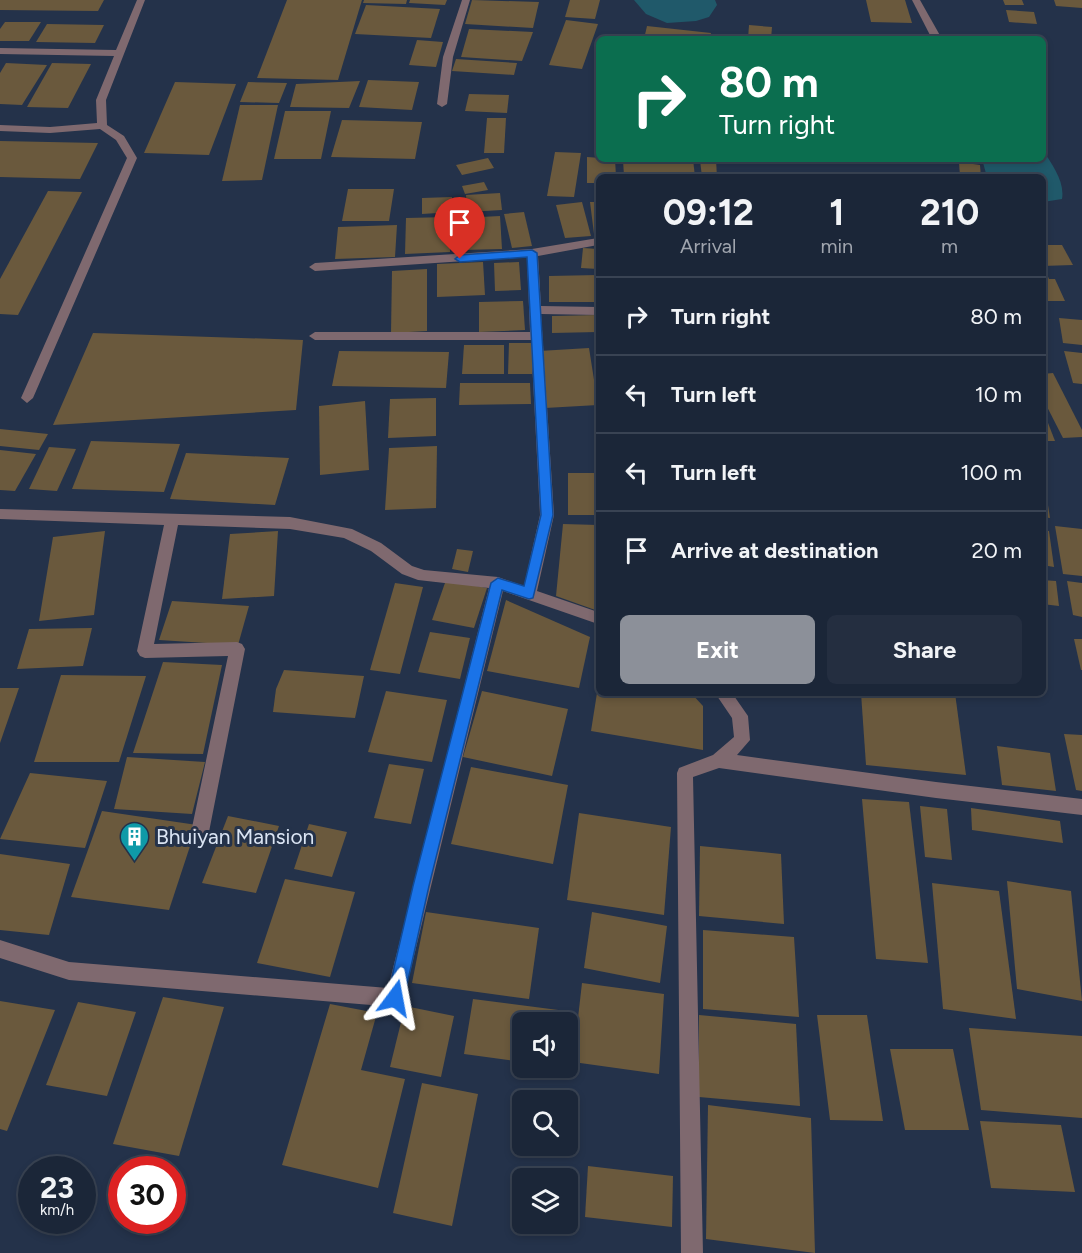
<!DOCTYPE html>
<style>
:root{--surface:#1b2638;--page:#242e40;--text:#f1f3f6;--muted:#a0a5ae;--line:#394353;--accent:#8c9099}
body{margin:0;font-family:Figtree,sans-serif;background:var(--page);color:var(--text);height:100vh;display:flex;flex-direction:column;font-size:22px;white-space:nowrap}
*{box-sizing:border-box;margin:0}
p{font-size:20px;color:var(--muted)}
.icon{flex:none;width:33px;height:33px;fill:none;stroke:currentColor;stroke-width:2;stroke-linecap:round;stroke-linejoin:round}
.map{position:relative;flex:1;overflow:hidden}
.panel{position:absolute;left:596px;top:174px;width:450px;height:522px;display:flex;flex-direction:column;background:var(--surface);border-radius:9px;box-shadow:0 3px 9px #0003,0 0 0 2px var(--line)}
.panel>*{flex:none}
.banner{position:absolute;left:596px;top:36px;width:450px;height:126px;border-radius:9px;box-shadow:0 3px 9px #0003,0 0 0 2px var(--line);background:#0b6e4f;color:#fff;overflow:hidden}
.fabs{position:absolute;left:512px;top:1012px;display:grid;gap:12px}
.fabs a{display:grid;place-items:center;width:66px;height:66px;border-radius:9px;background:var(--surface);box-shadow:0 3px 9px #0003,0 0 0 2px var(--line);font-size:30px}
.speed{position:absolute;left:18px;top:1156px;display:flex;gap:12px;font-size:30px;font-weight:700;text-align:center}
.speed>*{display:grid;place-content:center;width:78px;height:78px;border-radius:50%;background:var(--surface);box-shadow:0 3px 9px #0003,0 0 0 2px var(--line);line-height:1}
.speed small{font-size:15px;font-weight:400}
.speed .limit{border:9px solid #d22;background:#fff;color:#111}
.pin{position:absolute;display:grid;place-items:center;width:51px;height:51px;color:#fff;margin:-62px -26px;border-radius:50% 50% 50% 0;rotate:-45deg;box-shadow:0 0 6px #0007}
.pin .icon{rotate:45deg}
.me{position:absolute;width:66px;margin:-33px;rotate:13deg;stroke-linejoin:round;filter:drop-shadow(0 0 4px #0008)}
.turn{display:flex;align-items:center;gap:21px;height:126px;padding:0 24px;font-size:27px}
.turn .icon{width:78px;height:78px;stroke-width:2.5}
.turn b{display:block;font-size:42px;line-height:51px}
.eta{display:flex;justify-content:space-evenly;align-items:center;height:102px;text-align:center}
.eta b{font-size:36px;font-weight:700;line-height:42px}
.cta{display:flex;gap:12px;margin-top:auto;padding:12px 24px}
.cta a{flex:1;height:69px;border-radius:9px;background:var(--accent);color:#fff;font-size:24px;font-weight:700;line-height:69px;text-align:center}
.cta a+a{background:var(--page);color:var(--text)}
ul{padding:0;list-style:none}
li{display:flex;align-items:center;gap:18px;height:78px;padding:0 24px;border-top:2px solid var(--line)}
li div{flex:1}
li b{display:block;font-size:22px}
li em{font-style:normal}
.map>svg:first-child{display:block}
.water{fill:#20596a}
.building{fill:#6a593d}
.lines{fill:none;stroke-linecap:round;stroke-linejoin:round}
.minor{fill:#7f696f;fill-rule:evenodd}
.route{fill:#1a73e8;stroke:#114b97;stroke-width:1.5}
.labels{text-anchor:middle;dominant-baseline:central;stroke-width:6;stroke-linejoin:round;paint-order:stroke}
.poi-label{font-size:21px;fill:#dbe5f4;stroke:#24324a;text-anchor:start}
</style>
<div class="map">
<svg width="1082" height="1253" viewBox="0 0 1082 1253">
<rect width="100%" height="100%" fill="#24324a"/>
<g class="water">
<path d="M 634,0 L 715,0 L 717,5 L 709,17 L 696,21 L 667,23 L 646,14 Z"/>
<path d="M 1043,150 C 1052,165 1065,181 1062,199 L 1043,202 L 1042,177 L 987,177 L 982,159 L 1042,159 Z"/>
</g>
<g class="building">
<path d="M 0,0 L 104,0 L 98,11 L 0,10 Z"/>
<path d="M 287,0 L 362,0 L 338,80 L 257,78 Z"/>
<path d="M 364,0 L 407,0 L 406,4 L 363,3 Z"/>
<path d="M 410,0 L 447,0 L 445,5 L 409,3 Z"/>
<path d="M 472,0 L 539,2 L 533,28 L 465,24 Z"/>
<path d="M 570,0 L 600,0 L 595,19 L 565,17 Z"/>
<path d="M 866,0 L 905,0 L 912,23 L 871,22 Z"/>
<path d="M 1003,0 L 1022,0 L 1024,5 L 1005,5 Z"/>
<path d="M 1054,0 L 1082,0 L 1082,8 L 1056,6 Z"/>
<path d="M 366,5 L 440,9 L 431,38 L 355,34 Z"/>
<path d="M 1006,10 L 1034,12 L 1037,24 L 1009,22 Z"/>
<path d="M 566,20 L 598,24 L 582,69 L 549,65 Z"/>
<path d="M 5,22 L 41,22 L 29,41 L 0,41 L 0,29 Z"/>
<path d="M 47,24 L 104,25 L 95,43 L 36,42 Z"/>
<path d="M 749,25 L 772,27 L 771,39 L 748,39 Z"/>
<path d="M 647,26 L 711,33 L 710,39 L 644,39 Z"/>
<path d="M 469,29 L 533,32 L 522,61 L 461,57 Z"/>
<path d="M 417,40 L 443,42 L 436,67 L 409,65 Z"/>
<path d="M 456,59 L 517,63 L 514,75 L 452,71 Z"/>
<path d="M 6,63 L 47,65 L 22,105 L 0,104 L 0,73 Z"/>
<path d="M 52,63 L 91,64 L 68,108 L 27,107 Z"/>
<path d="M 368,80 L 419,82 L 412,110 L 359,107 Z"/>
<path d="M 360,81 L 349,108 L 290,107 L 296,84 Z"/>
<path d="M 175,82 L 236,84 L 209,155 L 144,153 Z"/>
<path d="M 248,82 L 287,83 L 279,103 L 240,102 Z"/>
<path d="M 469,94 L 509,95 L 507,113 L 465,111 Z"/>
<path d="M 240,105 L 278,105 L 262,180 L 222,181 Z"/>
<path d="M 285,111 L 331,111 L 321,159 L 274,159 Z"/>
<path d="M 487,118 L 506,118 L 504,153 L 484,153 Z"/>
<path d="M 342,120 L 422,122 L 415,159 L 331,157 Z"/>
<path d="M 0,141 L 98,143 L 80,179 L 0,177 Z"/>
<path d="M 555,152 L 581,153 L 574,197 L 547,196 Z"/>
<path d="M 587,157 L 615,159 L 616,177 L 598,177 L 598,183 L 587,183 Z"/>
<path d="M 488,158 L 494,168 L 462,175 L 456,165 Z"/>
<path d="M 623,159 L 693,159 L 695,177 L 624,177 Z"/>
<path d="M 700,160 L 716,160 L 717,177 L 702,177 Z"/>
<path d="M 959,162 L 980,165 L 981,177 L 960,177 Z"/>
<path d="M 484,182 L 488,190 L 465,194 L 462,186 Z"/>
<path d="M 348,189 L 394,189 L 389,221 L 342,221 Z"/>
<path d="M 48,191 L 82,192 L 18,315 L 0,314 L 0,279 Z"/>
<path d="M 500,193 L 502,210 L 467,212 L 466,195 Z"/>
<path d="M 452,197 L 453,212 L 422,214 L 422,198 Z"/>
<path d="M 582,202 L 591,236 L 565,238 L 556,205 Z"/>
<path d="M 590,202 L 598,202 L 598,234 L 594,234 Z"/>
<path d="M 524,212 L 532,246 L 512,248 L 504,214 Z"/>
<path d="M 500,216 L 502,249 L 462,250 L 461,218 Z"/>
<path d="M 449,217 L 450,252 L 405,254 L 406,218 Z"/>
<path d="M 397,225 L 395,257 L 335,259 L 338,227 Z"/>
<path d="M 1042,245 L 1062,245 L 1073,265 L 1042,266 Z"/>
<path d="M 583,248 L 598,249 L 598,269 L 581,268 Z"/>
<path d="M 483,262 L 485,295 L 437,297 L 437,264 Z"/>
<path d="M 519,262 L 521,290 L 495,291 L 494,263 Z"/>
<path d="M 427,269 L 427,331 L 391,333 L 392,271 Z"/>
<path d="M 1042,272 L 1046,272 L 1049,279 L 1055,279 L 1065,301 L 1042,301 Z"/>
<path d="M 598,275 L 598,302 L 549,302 L 549,276 Z"/>
<path d="M 523,301 L 525,330 L 479,332 L 479,302 Z"/>
<path d="M 598,315 L 598,332 L 552,333 L 552,316 Z"/>
<path d="M 1059,318 L 1082,320 L 1082,345 L 1063,343 Z"/>
<path d="M 93,333 L 303,340 L 296,410 L 53,425 Z"/>
<path d="M 509,343 L 533,343 L 532,374 L 508,374 Z"/>
<path d="M 464,345 L 504,345 L 504,374 L 462,374 Z"/>
<path d="M 589,348 L 598,405 L 545,408 L 539,351 Z"/>
<path d="M 339,351 L 449,352 L 446,388 L 332,386 Z"/>
<path d="M 1064,351 L 1082,353 L 1082,384 L 1073,383 Z"/>
<path d="M 1053,373 L 1082,430 L 1082,437 L 1063,438 L 1042,397 L 1042,374 Z"/>
<path d="M 460,383 L 530,383 L 531,404 L 459,405 Z"/>
<path d="M 436,398 L 436,436 L 388,438 L 390,399 Z"/>
<path d="M 365,401 L 369,470 L 320,475 L 319,406 Z"/>
<path d="M 1043,410 L 1055,441 L 1042,441 Z"/>
<path d="M 0,429 L 48,434 L 39,450 L 0,446 Z"/>
<path d="M 91,441 L 180,444 L 164,492 L 72,489 Z"/>
<path d="M 437,446 L 436,508 L 385,510 L 389,448 Z"/>
<path d="M 49,447 L 76,449 L 57,491 L 29,489 Z"/>
<path d="M 0,450 L 36,454 L 15,491 L 0,490 Z"/>
<path d="M 186,453 L 289,458 L 275,505 L 170,499 Z"/>
<rect x="568" y="473" width="30" height="42"/>
<path d="M 1042,479 L 1044,479 L 1050,518 L 1042,517 Z"/>
<path d="M 563,524 L 598,525 L 598,611 L 556,596 Z"/>
<path d="M 1055,526 L 1082,529 L 1082,576 L 1063,574 Z"/>
<path d="M 1042,530 L 1049,531 L 1054,567 L 1042,565 Z"/>
<path d="M 105,531 L 94,615 L 39,621 L 53,537 Z"/>
<path d="M 278,531 L 274,596 L 222,599 L 230,534 Z"/>
<path d="M 457,549 L 473,551 L 468,572 L 452,569 Z"/>
<path d="M 446,580 L 487,588 L 474,628 L 432,620 Z"/>
<path d="M 1042,580 L 1056,581 L 1059,606 L 1042,604 Z"/>
<path d="M 1067,581 L 1082,583 L 1082,617 L 1073,615 Z"/>
<path d="M 395,583 L 423,587 L 400,674 L 370,670 Z"/>
<path d="M 506,600 L 590,637 L 579,688 L 487,671 Z"/>
<path d="M 172,601 L 249,606 L 238,645 L 159,640 Z"/>
<path d="M 92,628 L 83,666 L 17,669 L 29,629 Z"/>
<path d="M 430,632 L 470,638 L 460,679 L 418,672 Z"/>
<path d="M 1074,639 L 1082,639 L 1082,670 L 1081,670 Z"/>
<path d="M 163,662 L 222,665 L 203,754 L 133,753 Z"/>
<path d="M 284,670 L 364,676 L 355,718 L 273,712 L 276,689 Z"/>
<path d="M 61,675 L 146,676 L 119,762 L 34,762 Z"/>
<path d="M 0,688 L 19,688 L 0,743 Z"/>
<path d="M 386,691 L 447,700 L 432,762 L 368,752 Z"/>
<path d="M 482,691 L 568,709 L 552,776 L 463,757 Z"/>
<path d="M 597,693 L 691,693 L 703,706 L 703,750 L 591,731 Z"/>
<path d="M 861,693 L 955,693 L 966,775 L 866,765 Z"/>
<path d="M 1064,734 L 1082,735 L 1082,791 L 1076,790 Z"/>
<path d="M 997,746 L 1050,753 L 1056,791 L 1002,785 Z"/>
<path d="M 127,757 L 205,762 L 192,814 L 114,809 Z"/>
<path d="M 389,764 L 424,769 L 411,824 L 374,818 Z"/>
<path d="M 471,767 L 568,785 L 553,864 L 451,844 Z"/>
<path d="M 30,773 L 107,781 L 85,848 L 0,839 Z"/>
<path d="M 862,799 L 909,802 L 928,963 L 876,959 Z"/>
<path d="M 920,806 L 947,809 L 952,860 L 925,857 Z"/>
<path d="M 971,808 L 1060,821 L 1063,843 L 972,830 Z"/>
<path d="M 102,811 L 197,825 L 169,910 L 71,897 Z"/>
<path d="M 579,813 L 671,827 L 664,915 L 567,900 Z"/>
<path d="M 228,816 L 279,826 L 256,893 L 202,883 Z"/>
<path d="M 309,824 L 347,832 L 332,877 L 294,869 Z"/>
<path d="M 700,846 L 781,854 L 784,924 L 699,916 Z"/>
<path d="M 0,854 L 70,864 L 49,935 L 0,930 Z"/>
<path d="M 285,879 L 355,892 L 330,977 L 257,963 Z"/>
<path d="M 1007,881 L 1071,891 L 1082,1001 L 1017,989 Z"/>
<path d="M 932,883 L 999,891 L 1016,1019 L 943,1009 Z"/>
<path d="M 426,912 L 539,928 L 529,999 L 412,983 Z"/>
<path d="M 592,912 L 667,926 L 660,983 L 584,968 Z"/>
<path d="M 703,930 L 794,937 L 799,1017 L 703,1009 Z"/>
<path d="M 582,983 L 664,994 L 659,1074 L 573,1062 Z"/>
<path d="M 163,997 L 224,1007 L 179,1156 L 113,1144 Z"/>
<path d="M 473,999 L 566,1011 L 565,1023 L 522,1023 L 522,1062 L 464,1054 Z"/>
<path d="M 0,1001 L 55,1010 L 7,1131 L 0,1129 Z"/>
<path d="M 78,1002 L 136,1012 L 107,1096 L 46,1085 Z"/>
<path d="M 330,1004 L 377,1013 L 361,1070 L 405,1079 L 378,1188 L 282,1165 Z"/>
<path d="M 405,1006 L 454,1016 L 441,1077 L 390,1067 Z"/>
<path d="M 699,1015 L 796,1024 L 800,1106 L 699,1097 Z"/>
<path d="M 817,1015 L 867,1015 L 883,1121 L 830,1120 Z"/>
<path d="M 969,1028 L 1082,1036 L 1082,1118 L 981,1110 Z"/>
<path d="M 890,1049 L 953,1049 L 969,1130 L 905,1130 Z"/>
<path d="M 422,1083 L 478,1094 L 452,1226 L 393,1213 Z"/>
<path d="M 708,1105 L 811,1118 L 815,1253 L 706,1239 Z"/>
<path d="M 980,1121 L 1061,1125 L 1075,1192 L 991,1188 Z"/>
<path d="M 588,1166 L 673,1176 L 672,1227 L 585,1217 Z"/>
</g>
<g class="lines">
<g class="minor">
<path d="M 137,0 L 145,0 L 106,100 L 107,125 L 124,136 L 137,158 L 33,398 L 27,403 L 21,398 L 127,158 L 116,140 L 100,129 L 50,133 L 0,131 L 0,125 L 50,127 L 97,123 L 96,100 L 114,56 L 0,54 L 0,48 L 116,50 Z"/>
<path d="M 462,0 L 470,0 L 453,57 L 447,104 L 442,107 L 437,104 L 443,57 Z"/>
<path d="M 912,0 L 920,0 L 942,39 L 932,39 Z"/>
<path d="M 598,238 L 598,245 L 538,256 L 541,306 L 598,307 L 598,315 L 541,314 L 554,515 L 537,591 L 598,612 L 598,624 L 503,591 L 402,1005 L 395,1007 L 69,980 L 0,958 L 0,940 L 69,962 L 388,988 L 489,588 L 418,580 L 402,574 L 371,551 L 344,538 L 290,529 L 178,525 L 154,644 L 237,642 L 242,644 L 245,649 L 208,837 L 205,843 L 199,845 L 193,843 L 190,837 L 228,656 L 145,658 L 140,656 L 137,651 L 164,525 L 0,519 L 0,509 L 290,517 L 352,529 L 381,543 L 412,566 L 424,570 L 498,577 L 524,586 L 540,515 L 531,340 L 315,340 L 309,336 L 315,332 L 530,332 L 527,257 L 315,271 L 309,267 L 315,263 L 532,249 Z"/>
<path d="M 715,693 L 732,693 L 748,716 L 750,740 L 737,755 L 936,782 L 1082,799 L 1082,815 L 936,798 L 719,768 L 693,777 L 703,1253 L 681,1253 L 677,773 L 679,768 L 713,755 L 734,737 L 732,718 Z"/>
</g>
</g>
<path class="route" d="M 532,250 L 537,253 L 553,515 L 533,598 L 529,599 L 502,590 L 429,886 L 404,998 L 401,1004 L 395,1007 L 389,1004 L 387,998 L 413,886 L 491,583 L 498,578 L 524,586 L 541,515 L 527,257 L 460,262 L 455,259 L 460,255 Z"/>
<defs>
<symbol id="building-pin" viewBox="-11 -11 22 30"><path d="M0 17L-7.5 6A9.5 9.5 0 1 1 7.5 6Z" fill="#0f9aa8" stroke="#24324a"/><path d="M-4-6H4V6H1V3H-1V6H-4ZM-2.5-4.3h1.7v1.8h-1.7ZM.8-4.3h1.7v1.8H.8ZM-2.5-1h1.7V.8h-1.7ZM.8-1h1.7V.8H.8Z" fill="#fff"/></symbol>
</defs>
<g fill-rule="evenodd">
<use href="#building-pin" x="118" y="820" width="33" height="45"/>
</g>
<g class="labels">
<g class="poi-label">
<text x="156" y="836">Bhuiyan Mansion</text>
</g>
</g>
</svg>
<div class="fabs">
<a><svg class="icon" aria-label="sound" viewBox="0 0 24 24"><path d="M4 9h4l5-4v14l-5-4H4zM17 9q2 3 0 6"/></svg></a>
<a><svg class="icon" aria-label="search" viewBox="0 0 24 24"><circle cx="10" cy="10" r="6"/><path d="M15 15l6 6"/></svg></a>
<a><svg class="icon" aria-label="layers" viewBox="0 0 24 24"><path d="M12 4l9 5-9 5-9-5zM3 14l9 5 9-5"/></svg></a>
</div>
<div class="speed"><div>23<small>km/h</small></div><div class="limit">30</div></div>
<div class="pin" style="left:460px;top:259px;background:#d93025"><svg class="icon" aria-label="arrive" viewBox="0 0 24 24"><path d="M6 21V4h12l-3 4 3 4H6"/></svg></div>
<svg class="me" style="left:395px;top:998px" viewBox="-20 -20 40 40"><path d="M0-17L14 15 0 8-14 15z" fill="#1a73e8" stroke="#fff" stroke-width="4"/></svg>
<div class="banner">
<div class="turn"><svg class="icon" aria-label="right" viewBox="0 0 24 24"><path d="M7 20v-9h11M14 6l5 5-5 5"/></svg><div><b>80 m</b>Turn right</div></div>
</div>
<section class="panel">
<div class="eta">
<div><b>09:12</b><p>Arrival</p></div>
<div><b>1</b><p>min</p></div>
<div><b>210</b><p>m</p></div>
</div>
<ul>
<li><svg class="icon" aria-label="right" viewBox="0 0 24 24"><path d="M7 20v-9h11M14 6l5 5-5 5"/></svg><div><b>Turn right</b></div><em>80 m</em></li>
<li><svg class="icon" aria-label="left" viewBox="0 0 24 24"><path d="M17 20v-9H6M10 6l-5 5 5 5"/></svg><div><b>Turn left</b></div><em>10 m</em></li>
<li><svg class="icon" aria-label="left" viewBox="0 0 24 24"><path d="M17 20v-9H6M10 6l-5 5 5 5"/></svg><div><b>Turn left</b></div><em>100 m</em></li>
<li><svg class="icon" aria-label="arrive" viewBox="0 0 24 24"><path d="M6 21V4h12l-3 4 3 4H6"/></svg><div><b>Arrive at destination</b></div><em>20 m</em></li>
</ul>
<div class="cta"><a>Exit</a><a>Share</a></div>
</section>
</div>
